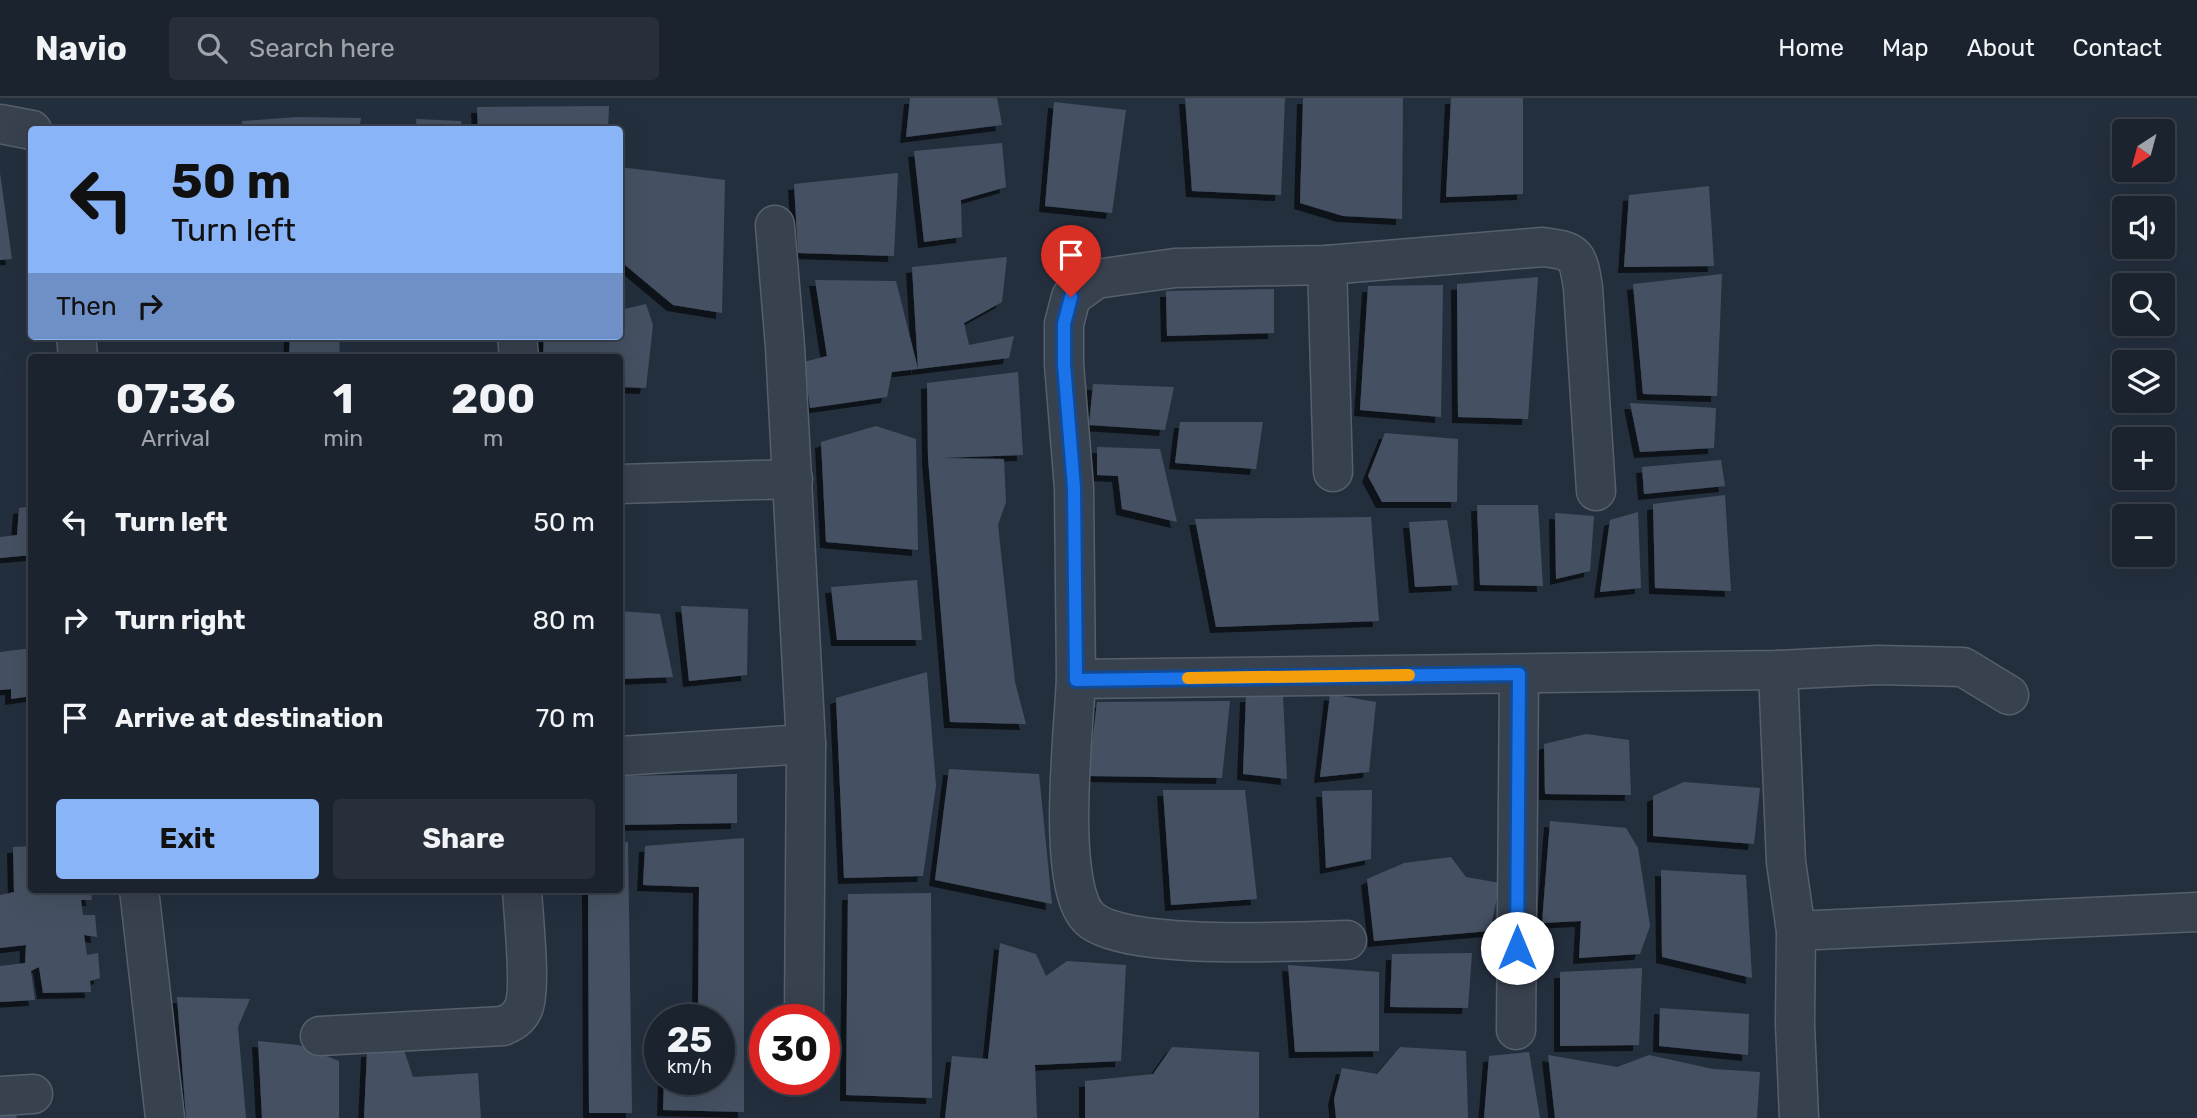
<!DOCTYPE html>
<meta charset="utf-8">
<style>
:root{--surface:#1b232e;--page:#282f3a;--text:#f1f3f6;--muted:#a0a4aa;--line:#39404a;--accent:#8ab4f8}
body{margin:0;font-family:Rubik,sans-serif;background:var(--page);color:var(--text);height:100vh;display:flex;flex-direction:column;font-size:26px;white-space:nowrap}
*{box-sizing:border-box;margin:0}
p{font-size:23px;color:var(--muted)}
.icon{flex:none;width:38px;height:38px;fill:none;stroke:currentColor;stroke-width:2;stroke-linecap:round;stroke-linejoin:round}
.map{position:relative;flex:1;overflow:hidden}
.sheet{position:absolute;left:28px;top:256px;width:595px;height:539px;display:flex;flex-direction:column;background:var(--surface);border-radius:7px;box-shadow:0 7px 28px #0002,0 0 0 2px var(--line)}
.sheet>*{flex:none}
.guide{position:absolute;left:28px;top:28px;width:595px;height:214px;border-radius:7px;box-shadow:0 7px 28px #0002,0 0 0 2px var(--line);background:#8ab4f8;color:#111;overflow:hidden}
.needle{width:46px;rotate:216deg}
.tools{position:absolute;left:2112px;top:21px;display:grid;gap:14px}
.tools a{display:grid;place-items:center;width:63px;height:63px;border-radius:7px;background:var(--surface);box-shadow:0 7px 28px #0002,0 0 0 2px var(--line);font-size:35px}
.speed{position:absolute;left:644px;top:906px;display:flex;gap:14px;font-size:35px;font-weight:700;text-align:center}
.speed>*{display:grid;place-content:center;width:91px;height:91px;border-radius:50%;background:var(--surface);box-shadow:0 7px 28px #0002,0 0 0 2px var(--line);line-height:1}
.speed small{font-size:18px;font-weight:400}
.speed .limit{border:10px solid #d22;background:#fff;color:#111}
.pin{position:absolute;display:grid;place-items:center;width:60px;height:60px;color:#fff;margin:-72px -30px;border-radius:50% 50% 50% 0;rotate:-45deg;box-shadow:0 0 7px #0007}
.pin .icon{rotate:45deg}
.me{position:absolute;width:77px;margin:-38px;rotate:0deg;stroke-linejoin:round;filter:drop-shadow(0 0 5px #0008)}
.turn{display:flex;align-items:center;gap:24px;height:147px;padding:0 28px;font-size:32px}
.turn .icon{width:91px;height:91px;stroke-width:2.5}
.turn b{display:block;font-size:49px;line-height:60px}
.then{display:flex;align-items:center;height:66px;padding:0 28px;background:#0003;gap:14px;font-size:26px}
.eta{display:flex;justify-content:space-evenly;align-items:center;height:119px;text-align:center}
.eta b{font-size:42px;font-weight:700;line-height:49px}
.primary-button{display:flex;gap:14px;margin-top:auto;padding:14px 28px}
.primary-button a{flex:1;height:80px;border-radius:7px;background:var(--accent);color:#111;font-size:28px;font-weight:700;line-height:80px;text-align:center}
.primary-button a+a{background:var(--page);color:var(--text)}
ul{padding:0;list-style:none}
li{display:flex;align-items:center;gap:21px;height:98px;padding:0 28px}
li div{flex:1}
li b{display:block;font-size:26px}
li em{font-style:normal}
header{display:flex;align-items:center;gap:42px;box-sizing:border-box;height:98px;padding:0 35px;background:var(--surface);border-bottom:2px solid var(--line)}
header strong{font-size:33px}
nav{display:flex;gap:38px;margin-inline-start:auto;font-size:24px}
.search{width:490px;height:63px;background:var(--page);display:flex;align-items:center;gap:18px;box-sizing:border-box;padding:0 24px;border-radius:7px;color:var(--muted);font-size:26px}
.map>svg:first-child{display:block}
.building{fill:#455162;filter:url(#shadow)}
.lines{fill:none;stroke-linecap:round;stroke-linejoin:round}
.minor-casing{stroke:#565f6c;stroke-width:41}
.minor{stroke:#38414e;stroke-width:38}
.route-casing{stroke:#114b97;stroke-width:18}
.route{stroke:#1a73e8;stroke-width:12}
.slow{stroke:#f59e0b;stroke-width:12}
</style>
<header>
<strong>Navio</strong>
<div class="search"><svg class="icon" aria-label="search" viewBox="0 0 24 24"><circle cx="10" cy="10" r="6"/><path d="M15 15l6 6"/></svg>Search here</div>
<nav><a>Home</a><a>Map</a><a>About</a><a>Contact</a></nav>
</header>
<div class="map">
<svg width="2197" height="1020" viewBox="0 0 2197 1020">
<defs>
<filter id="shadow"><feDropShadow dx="-6" dy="6" stdDeviation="0" flood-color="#0009"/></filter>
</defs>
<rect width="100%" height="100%" fill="#242f3e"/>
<g class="building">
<path d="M 910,0 L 997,0 L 1002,27 L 906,39 Z"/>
<path d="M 1185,0 L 1285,0 L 1281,97 L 1192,93 Z"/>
<path d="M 1303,0 L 1403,0 L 1402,121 L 1343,118 L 1300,105 Z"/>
<path d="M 1451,0 L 1523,0 L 1523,96 L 1446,99 Z"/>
<path d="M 1054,4 L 1126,12 L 1112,115 L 1045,108 Z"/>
<path d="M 609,8 L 608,32 L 478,32 L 477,9 Z"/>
<path d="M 297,19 L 361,20 L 359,32 L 243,32 L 242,23 Z"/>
<path d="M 416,21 L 461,23 L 462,32 L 417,32 Z"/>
<path d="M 1002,45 L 1006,89 L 961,102 L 962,139 L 924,144 L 914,53 Z"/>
<path d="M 620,69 L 725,82 L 722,215 L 673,207 L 625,167 L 620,119 Z"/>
<path d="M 0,75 L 12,161 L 0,162 Z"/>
<path d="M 898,75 L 894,158 L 798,155 L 794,86 Z"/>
<path d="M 1709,88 L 1714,168 L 1624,169 L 1629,97 Z"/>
<path d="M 1007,159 L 1002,204 L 964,225 L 969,247 L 1014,238 L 1009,260 L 918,271 L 912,169 Z"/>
<path d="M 1722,176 L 1717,298 L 1643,296 L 1633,186 Z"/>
<path d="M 1538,179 L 1528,321 L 1458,319 L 1457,186 Z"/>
<path d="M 815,182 L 896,183 L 918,271 L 892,274 L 887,299 L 810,310 L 804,264 L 827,258 Z"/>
<path d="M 1443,187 L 1441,319 L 1360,312 L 1368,188 Z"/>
<path d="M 1274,191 L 1274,235 L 1167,238 L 1166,193 Z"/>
<path d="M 646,206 L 653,227 L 646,290 L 620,289 L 620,259 L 543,259 L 544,238 L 620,238 L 620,212 Z"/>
<path d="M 290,238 L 339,238 L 340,259 L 289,259 Z"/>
<path d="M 1018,274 L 1023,357 L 940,360 L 1004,361 L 1006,404 L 998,427 L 1015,584 L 1026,626 L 950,624 L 928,360 L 927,285 Z"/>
<path d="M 1093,286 L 1174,289 L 1165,332 L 1089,327 Z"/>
<path d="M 1630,305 L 1716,310 L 1714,350 L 1640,354 Z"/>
<path d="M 1180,324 L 1263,324 L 1256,371 L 1175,365 Z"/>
<path d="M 876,328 L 916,341 L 918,452 L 826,444 L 821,344 Z"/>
<path d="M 1385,335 L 1458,341 L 1457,404 L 1382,404 L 1368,378 Z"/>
<path d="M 1097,349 L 1160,351 L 1177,424 L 1122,411 L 1118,378 L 1097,377 Z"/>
<path d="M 1721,362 L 1725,388 L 1644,396 L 1642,369 Z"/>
<path d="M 1725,397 L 1731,493 L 1655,490 L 1653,406 Z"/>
<path d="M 1477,407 L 1538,407 L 1543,488 L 1480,487 Z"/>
<path d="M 32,408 L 32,457 L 0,460 L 0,439 L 17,437 L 19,410 Z"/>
<path d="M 1638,414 L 1641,490 L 1600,494 L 1610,422 Z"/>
<path d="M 1555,415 L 1594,418 L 1590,473 L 1556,481 Z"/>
<path d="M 1371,419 L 1379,523 L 1216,529 L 1195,421 Z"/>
<path d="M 1447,422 L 1458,487 L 1415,489 L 1409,424 Z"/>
<path d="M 917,482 L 922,542 L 837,542 L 831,489 Z"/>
<path d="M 681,508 L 748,511 L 747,577 L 689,583 Z"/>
<path d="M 620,513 L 660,516 L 673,579 L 620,581 Z"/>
<path d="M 32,550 L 32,598 L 11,601 L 11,591 L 0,592 L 0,554 Z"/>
<path d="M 927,574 L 936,688 L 923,778 L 844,780 L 836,600 Z"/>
<path d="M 1330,596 L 1376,604 L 1369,674 L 1320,679 Z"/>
<path d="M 1246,598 L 1283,598 L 1287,681 L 1243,676 Z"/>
<path d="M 1230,603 L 1222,680 L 1088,678 L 1097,604 Z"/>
<path d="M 1586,636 L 1629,642 L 1631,697 L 1545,696 L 1544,646 Z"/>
<path d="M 949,671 L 1039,676 L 1052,806 L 935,782 Z"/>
<path d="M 737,676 L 737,725 L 620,727 L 620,678 Z"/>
<path d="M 1684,684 L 1760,690 L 1754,746 L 1653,738 L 1653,698 Z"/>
<path d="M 1163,692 L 1245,692 L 1257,801 L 1171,807 Z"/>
<path d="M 1372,692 L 1371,761 L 1326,770 L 1322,693 Z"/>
<path d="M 1550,723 L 1626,730 L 1638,750 L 1650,828 L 1640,856 L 1579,860 L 1581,823 L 1542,825 Z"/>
<path d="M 744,740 L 744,1014 L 663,1012 L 664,982 L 719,982 L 719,922 L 698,922 L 699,789 L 643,787 L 645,748 Z"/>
<path d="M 620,744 L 628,744 L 632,1015 L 589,1015 L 588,791 L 620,791 Z"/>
<path d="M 32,748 L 32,791 L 91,791 L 92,802 L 81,802 L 83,817 L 95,817 L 97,839 L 84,837 L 87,857 L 98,855 L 100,880 L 90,883 L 91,894 L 43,895 L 39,869 L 31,873 L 35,902 L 0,904 L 0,868 L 25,865 L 26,847 L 0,850 L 0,797 L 14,794 L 13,749 Z"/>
<path d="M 1451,759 L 1466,779 L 1500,785 L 1490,833 L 1374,843 L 1367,781 L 1404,765 Z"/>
<path d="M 1661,772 L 1746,777 L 1752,880 L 1662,859 Z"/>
<path d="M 931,795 L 932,1000 L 846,997 L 848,796 Z"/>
<path d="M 1000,845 L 1036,856 L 1046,878 L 1067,863 L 1126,867 L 1121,963 L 1035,967 L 1037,1020 L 945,1020 L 952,958 L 988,961 Z"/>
<path d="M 1472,855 L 1468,910 L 1390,909 L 1392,856 Z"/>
<path d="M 1288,867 L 1379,874 L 1379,953 L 1295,954 Z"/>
<path d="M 1642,870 L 1639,947 L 1560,948 L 1560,874 Z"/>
<path d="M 177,899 L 250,901 L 238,929 L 246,1020 L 186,1020 Z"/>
<path d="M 1660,910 L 1749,916 L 1748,957 L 1659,948 Z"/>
<path d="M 258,943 L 299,947 L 339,963 L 339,1020 L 262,1020 Z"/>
<path d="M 1172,949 L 1259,954 L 1259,1020 L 1085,1020 L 1085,983 L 1153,976 Z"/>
<path d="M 1400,949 L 1466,953 L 1468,1020 L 1336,1020 L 1334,1001 L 1342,970 L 1377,976 Z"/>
<path d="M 404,952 L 413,979 L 478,975 L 481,1020 L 364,1020 L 367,953 Z"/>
<path d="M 1529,954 L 1540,1020 L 1484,1020 L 1489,958 Z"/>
<path d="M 1548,957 L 1617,969 L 1649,957 L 1713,971 L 1760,974 L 1757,1020 L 1555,1020 Z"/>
<path d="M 13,1009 L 17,1020 L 0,1020 L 0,1010 Z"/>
</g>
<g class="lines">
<defs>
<g id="minor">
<path d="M 0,26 L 32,32"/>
<path d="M 775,127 L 785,249 L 806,646 L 804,922"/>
<path d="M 1327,167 L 1333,374"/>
<path d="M 76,238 L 78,259"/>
<path d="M 517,238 L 519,259"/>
<path d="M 620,386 L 793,381"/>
<path d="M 1778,572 L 1786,764 L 1796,833 L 1795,926 L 1799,1020"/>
<path d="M 1076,581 L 1074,390 L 1064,266 L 1064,226 L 1071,199 L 1096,181 L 1175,170 L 1327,167 L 1543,149 C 1577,153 1578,157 1583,190 L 1596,393"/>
<path d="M 620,658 L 806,646"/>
<path d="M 139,791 L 165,1020"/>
<path d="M 1796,833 L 2197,814"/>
<path d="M 1347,842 C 1295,843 1126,853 1090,821 C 1055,790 1074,630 1076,581 L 1778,572 L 1878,567 L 1963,569 L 2009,597"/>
<path d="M 1516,932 L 1519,576"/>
<path d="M 320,938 L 503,928 C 512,924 518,921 523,911 C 532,893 523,815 522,791"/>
<path d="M 0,998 L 33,996"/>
</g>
</defs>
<use href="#minor" class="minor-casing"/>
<use href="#minor" class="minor"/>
</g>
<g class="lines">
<defs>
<path id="route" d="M 1071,199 L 1064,226 L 1064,266 L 1074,390 L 1076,582 L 1519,576 L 1517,850"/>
</defs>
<use href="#route" class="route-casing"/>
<use href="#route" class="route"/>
<path class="slow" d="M 1188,580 L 1409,577"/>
</g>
</svg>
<div class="tools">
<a><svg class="needle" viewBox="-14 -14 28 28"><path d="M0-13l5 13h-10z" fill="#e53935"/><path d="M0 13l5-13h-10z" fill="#a0a4aa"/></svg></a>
<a><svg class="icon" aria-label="sound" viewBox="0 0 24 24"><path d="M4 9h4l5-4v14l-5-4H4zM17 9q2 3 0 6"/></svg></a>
<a><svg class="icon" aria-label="search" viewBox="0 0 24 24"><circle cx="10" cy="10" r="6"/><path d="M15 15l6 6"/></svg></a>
<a><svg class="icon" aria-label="layers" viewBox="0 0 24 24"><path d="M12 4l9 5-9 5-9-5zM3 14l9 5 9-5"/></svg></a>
<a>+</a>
<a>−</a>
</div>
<div class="speed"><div>25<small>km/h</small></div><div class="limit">30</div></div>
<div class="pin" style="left:1071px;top:199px;background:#d93025"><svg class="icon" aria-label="arrive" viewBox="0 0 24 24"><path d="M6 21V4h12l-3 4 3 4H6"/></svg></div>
<svg class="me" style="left:1517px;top:850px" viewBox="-20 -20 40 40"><circle r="19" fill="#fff"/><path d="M0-13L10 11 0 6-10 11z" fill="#1a73e8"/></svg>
<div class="guide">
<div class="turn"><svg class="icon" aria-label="left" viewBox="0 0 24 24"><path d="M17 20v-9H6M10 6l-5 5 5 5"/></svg><div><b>50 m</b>Turn left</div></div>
<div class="then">Then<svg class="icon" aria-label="right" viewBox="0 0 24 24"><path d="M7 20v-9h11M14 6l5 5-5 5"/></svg></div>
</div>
<section class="sheet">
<div class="eta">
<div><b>07:36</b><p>Arrival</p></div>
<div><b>1</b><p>min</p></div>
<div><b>200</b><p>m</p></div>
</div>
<ul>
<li><svg class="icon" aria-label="left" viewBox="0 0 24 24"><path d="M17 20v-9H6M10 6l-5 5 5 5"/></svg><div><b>Turn left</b></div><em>50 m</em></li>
<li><svg class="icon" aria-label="right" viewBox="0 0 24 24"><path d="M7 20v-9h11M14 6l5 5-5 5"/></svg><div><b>Turn right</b></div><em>80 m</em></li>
<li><svg class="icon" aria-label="arrive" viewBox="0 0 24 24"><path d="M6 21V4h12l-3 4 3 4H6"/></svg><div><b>Arrive at destination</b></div><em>70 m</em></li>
</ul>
<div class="primary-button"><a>Exit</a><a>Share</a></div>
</section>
</div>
